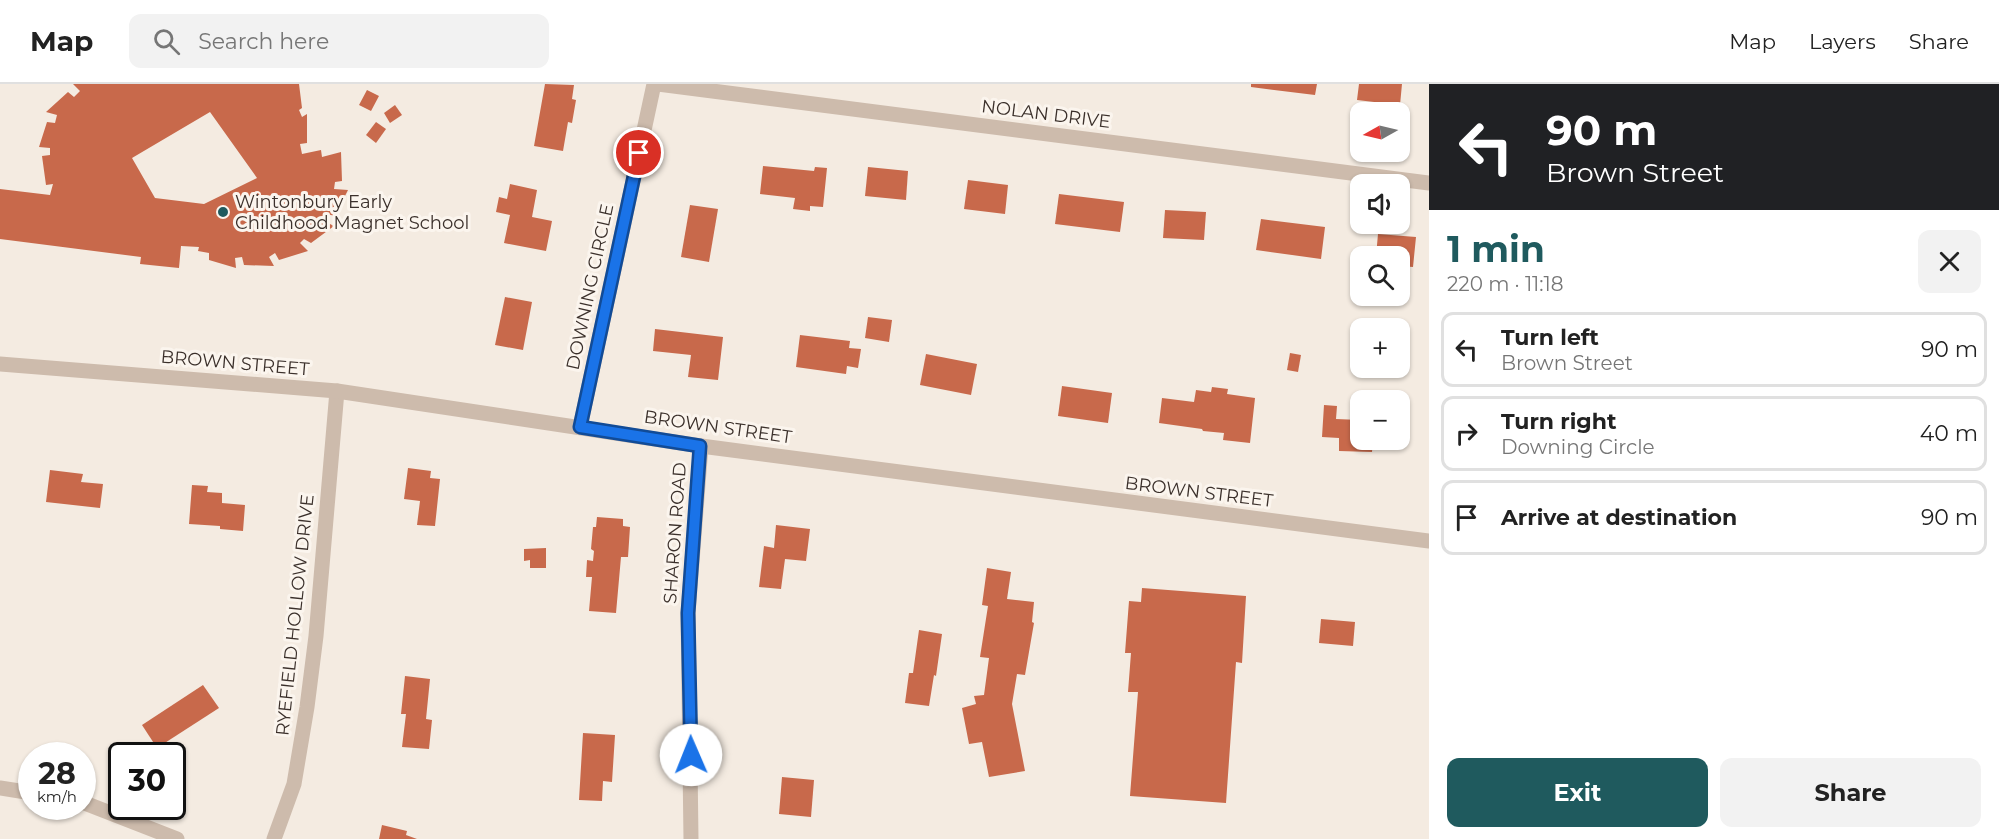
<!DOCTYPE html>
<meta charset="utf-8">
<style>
:root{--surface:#fff;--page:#f2f2f2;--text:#222;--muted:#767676;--line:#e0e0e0;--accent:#1f5a5e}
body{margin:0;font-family:Montserrat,sans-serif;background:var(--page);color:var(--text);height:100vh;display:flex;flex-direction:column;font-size:22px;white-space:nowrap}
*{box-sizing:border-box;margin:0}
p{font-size:20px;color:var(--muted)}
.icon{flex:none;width:33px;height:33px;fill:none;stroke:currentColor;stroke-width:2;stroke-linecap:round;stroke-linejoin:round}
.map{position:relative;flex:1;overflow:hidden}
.drawer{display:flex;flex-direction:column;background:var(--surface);width:570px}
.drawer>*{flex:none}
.hud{background:#202124;color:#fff;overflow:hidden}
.needle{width:39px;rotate:262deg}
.controls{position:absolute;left:1350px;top:18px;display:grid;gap:12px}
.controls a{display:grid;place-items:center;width:60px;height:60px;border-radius:12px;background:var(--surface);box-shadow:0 2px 4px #0004;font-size:30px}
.speed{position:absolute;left:18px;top:658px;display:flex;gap:12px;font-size:30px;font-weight:700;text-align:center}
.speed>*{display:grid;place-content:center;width:78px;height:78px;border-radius:50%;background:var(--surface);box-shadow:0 2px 4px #0004;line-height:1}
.speed small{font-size:15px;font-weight:400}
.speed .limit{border:3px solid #111;border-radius:9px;background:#fff;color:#111}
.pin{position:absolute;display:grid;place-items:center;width:51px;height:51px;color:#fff;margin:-26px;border:3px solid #fff;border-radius:50%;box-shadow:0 2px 6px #0007}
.me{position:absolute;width:66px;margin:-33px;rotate:359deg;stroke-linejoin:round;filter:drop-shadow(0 0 4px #0008)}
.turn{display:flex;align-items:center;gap:21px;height:126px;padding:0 18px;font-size:27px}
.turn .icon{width:78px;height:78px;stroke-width:2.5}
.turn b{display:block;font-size:42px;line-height:51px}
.round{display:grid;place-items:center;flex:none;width:63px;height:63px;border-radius:12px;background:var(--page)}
.overview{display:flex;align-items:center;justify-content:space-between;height:102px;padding:0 18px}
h1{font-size:36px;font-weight:700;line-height:45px;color:var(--accent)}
.primary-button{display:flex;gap:12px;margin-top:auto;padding:12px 18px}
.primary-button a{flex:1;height:69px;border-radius:12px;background:var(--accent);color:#fff;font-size:24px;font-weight:700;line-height:69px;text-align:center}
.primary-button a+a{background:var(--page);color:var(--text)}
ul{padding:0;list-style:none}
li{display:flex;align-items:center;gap:18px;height:75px;margin:0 12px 9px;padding:0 6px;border:3px solid var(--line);border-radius:12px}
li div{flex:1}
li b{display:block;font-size:22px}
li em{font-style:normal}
header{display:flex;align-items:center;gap:36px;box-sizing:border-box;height:84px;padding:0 30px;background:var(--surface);border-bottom:2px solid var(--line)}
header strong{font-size:28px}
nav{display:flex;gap:33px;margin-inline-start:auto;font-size:21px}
.search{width:420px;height:54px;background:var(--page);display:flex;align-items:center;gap:15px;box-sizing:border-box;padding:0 21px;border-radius:12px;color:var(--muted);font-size:22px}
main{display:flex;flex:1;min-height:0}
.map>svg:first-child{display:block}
.building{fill:#c8694b;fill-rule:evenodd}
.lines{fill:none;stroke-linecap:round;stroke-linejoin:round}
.minor{stroke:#cdbbac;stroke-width:15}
.tertiary{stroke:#cdbbac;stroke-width:15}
.route-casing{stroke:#114b97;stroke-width:15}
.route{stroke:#1a73e8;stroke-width:10}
.poi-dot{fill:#1f5a5e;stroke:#fbf5ee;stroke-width:2}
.labels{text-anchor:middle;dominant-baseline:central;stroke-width:6;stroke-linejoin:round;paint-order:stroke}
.street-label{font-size:18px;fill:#3b302b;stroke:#fbf5ee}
.poi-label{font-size:18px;fill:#3b302b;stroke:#fbf5ee;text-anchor:start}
</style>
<header>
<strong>Map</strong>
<div class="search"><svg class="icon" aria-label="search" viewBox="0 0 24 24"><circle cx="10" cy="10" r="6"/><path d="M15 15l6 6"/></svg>Search here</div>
<nav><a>Map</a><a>Layers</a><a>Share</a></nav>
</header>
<main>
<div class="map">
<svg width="1429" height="755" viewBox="0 0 1429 755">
<rect width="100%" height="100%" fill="#f4ebe1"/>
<g class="building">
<path d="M 73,0 L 299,0 L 302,24 L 299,26 L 302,33 L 307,30 L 307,59 L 300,60 L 302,70 L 321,66 L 322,73 L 341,68 L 342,97 L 335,98 L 334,105 L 348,106 L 335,132 L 327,130 L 324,137 L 334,142 L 311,159 L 304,155 L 300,159 L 308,167 L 279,176 L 275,169 L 269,173 L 274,182 L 244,181 L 242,173 L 235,174 L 236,184 L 209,176 L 209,169 L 198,167 L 199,163 L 181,162 L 179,184 L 140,180 L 141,173 L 0,155 L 0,105 L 50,111 L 53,100 L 46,101 L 42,72 L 50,71 L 50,64 L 39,63 L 47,38 L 55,39 L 57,31 L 46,28 L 68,8 L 74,13 L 80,7 ZM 210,28 L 257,94 L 204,120 L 155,114 L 132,74 Z"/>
<path d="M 545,0 L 574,1 L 572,15 L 576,16 L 572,39 L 568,38 L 563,67 L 534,62 Z"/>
<path d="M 1251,0 L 1317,0 L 1315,11 L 1251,3 Z"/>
<path d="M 1359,0 L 1402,0 L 1400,21 L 1357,16 Z"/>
<path d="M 367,6 L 379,12 L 371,27 L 359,21 Z"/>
<path d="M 395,21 L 402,31 L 390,39 L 384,29 Z"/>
<path d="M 376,38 L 386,45 L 376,59 L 366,51 Z"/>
<path d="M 763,82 L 814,87 L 815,83 L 827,84 L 823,123 L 810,122 L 810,127 L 793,125 L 795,114 L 760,110 Z"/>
<path d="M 868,83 L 908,87 L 906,116 L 865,112 Z"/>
<path d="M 968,96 L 1008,101 L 1005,130 L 964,125 Z"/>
<path d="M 510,100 L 537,106 L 532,133 L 552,137 L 546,167 L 504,159 L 510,131 L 496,128 L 499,113 L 507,115 Z"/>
<path d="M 1059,110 L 1124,118 L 1120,148 L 1055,140 Z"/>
<path d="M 690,121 L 718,125 L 709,178 L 681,173 Z"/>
<path d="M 1165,126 L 1206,128 L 1204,156 L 1163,154 Z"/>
<path d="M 1261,135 L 1325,143 L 1321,175 L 1256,166 Z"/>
<path d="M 1378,150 L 1416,153 L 1413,183 L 1400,182 L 1400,172 L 1376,172 Z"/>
<path d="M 505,213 L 532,218 L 523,266 L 495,261 Z"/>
<path d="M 868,233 L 892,236 L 889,258 L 865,254 Z"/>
<path d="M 655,245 L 723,253 L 718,296 L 688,293 L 691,271 L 653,267 Z"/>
<path d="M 800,251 L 850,257 L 849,264 L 861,265 L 858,284 L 847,282 L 846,290 L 796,283 Z"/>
<path d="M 1290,269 L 1301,271 L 1298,288 L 1287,286 Z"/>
<path d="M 926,270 L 977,280 L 971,311 L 920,301 Z"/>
<path d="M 1062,302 L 1112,309 L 1108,339 L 1058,332 Z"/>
<path d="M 1212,303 L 1228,305 L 1227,310 L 1255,314 L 1250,359 L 1223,356 L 1224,349 L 1203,347 L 1202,345 L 1159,339 L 1162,314 L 1194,318 L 1196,306 L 1211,308 Z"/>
<path d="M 1324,321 L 1337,322 L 1336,335 L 1360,336 L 1360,356 L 1373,356 L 1372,368 L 1339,367 L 1339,354 L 1322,353 Z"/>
<path d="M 408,384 L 431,387 L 430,394 L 440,395 L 435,442 L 417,441 L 420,417 L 404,415 Z"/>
<path d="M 50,386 L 83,390 L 81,398 L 103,400 L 100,424 L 46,418 Z"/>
<path d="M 192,401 L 208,402 L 207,408 L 222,409 L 222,419 L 245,421 L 243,447 L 220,445 L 220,442 L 189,440 Z"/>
<path d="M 597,433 L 623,435 L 623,442 L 630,443 L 628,473 L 621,473 L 616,529 L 589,527 L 592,493 L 586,493 L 587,476 L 593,477 L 594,467 L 591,465 L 593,443 L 596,443 Z"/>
<path d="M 776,441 L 810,445 L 806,477 L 785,475 L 781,505 L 759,503 L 764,462 L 774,464 Z"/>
<path d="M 546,464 L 546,484 L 530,484 L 530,476 L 524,477 L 524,465 Z"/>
<path d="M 987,484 L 1011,488 L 1007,515 L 1034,518 L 1032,538 L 1034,539 L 1025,591 L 1017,590 L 1012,620 L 1025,687 L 989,693 L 982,658 L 969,660 L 962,624 L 976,620 L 974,612 L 984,611 L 989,574 L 980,573 L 988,522 L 982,521 Z"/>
<path d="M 1142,504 L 1246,512 L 1242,579 L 1236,578 L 1226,719 L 1130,712 L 1138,608 L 1128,608 L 1131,569 L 1125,569 L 1129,517 L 1141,518 Z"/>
<path d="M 1321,535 L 1355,538 L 1353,562 L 1319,559 Z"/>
<path d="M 919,546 L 942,550 L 936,592 L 934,591 L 929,622 L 905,619 L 909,589 L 913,589 Z"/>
<path d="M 405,592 L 430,595 L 426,635 L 432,636 L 429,665 L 402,663 L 406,630 L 401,630 Z"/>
<path d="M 203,601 L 219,624 L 157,664 L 142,641 Z"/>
<path d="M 583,649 L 615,651 L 612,698 L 603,697 L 602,717 L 579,716 Z"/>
<path d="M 782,693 L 814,696 L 811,733 L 779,730 Z"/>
<path d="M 382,741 L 407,747 L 406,751 L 417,755 L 379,755 Z"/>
</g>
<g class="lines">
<g class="minor">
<path d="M 658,0 L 1429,99"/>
<path d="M 580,343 L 654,0"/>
<path d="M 0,704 L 32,709"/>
<path d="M 82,718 L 177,755"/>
<path d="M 274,755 L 294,700 L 307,623 L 316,552 L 337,307"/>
<path d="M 691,755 L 688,529 L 701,362"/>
</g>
<path class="tertiary" d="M 0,280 L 337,307 L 701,362 L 1429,457"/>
</g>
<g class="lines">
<defs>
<path id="route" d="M 639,69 L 580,343 L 700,362 L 688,529 L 691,671"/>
</defs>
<use href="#route" class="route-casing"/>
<use href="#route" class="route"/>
</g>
<circle class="poi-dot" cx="223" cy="128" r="6"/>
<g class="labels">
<g class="street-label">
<text transform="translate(1046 30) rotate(7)">NOLAN DRIVE</text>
<text transform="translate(590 203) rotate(-78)">DOWNING CIRCLE</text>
<text transform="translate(235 279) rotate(5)">BROWN STREET</text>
<text transform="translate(718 343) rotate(8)">BROWN STREET</text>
<text transform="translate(1199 408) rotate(7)">BROWN STREET</text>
<text transform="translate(675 449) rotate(-86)">SHARON ROAD</text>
<text transform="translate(295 531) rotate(-84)">RYEFIELD HOLLOW DRIVE</text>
</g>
<g class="poi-label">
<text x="235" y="118">Wintonbury Early<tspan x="235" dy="21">Childhood Magnet School</tspan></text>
</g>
</g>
</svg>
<div class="controls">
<a><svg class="needle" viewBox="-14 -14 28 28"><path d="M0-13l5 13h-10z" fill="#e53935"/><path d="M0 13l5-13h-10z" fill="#767676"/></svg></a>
<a><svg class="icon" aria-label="sound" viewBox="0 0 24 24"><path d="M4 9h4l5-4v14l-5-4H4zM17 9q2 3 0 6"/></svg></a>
<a><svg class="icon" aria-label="search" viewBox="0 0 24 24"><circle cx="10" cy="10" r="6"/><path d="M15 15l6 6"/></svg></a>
<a>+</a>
<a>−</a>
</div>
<div class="speed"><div>28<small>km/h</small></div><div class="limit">30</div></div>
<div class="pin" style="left:639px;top:69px;background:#d93025"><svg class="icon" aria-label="arrive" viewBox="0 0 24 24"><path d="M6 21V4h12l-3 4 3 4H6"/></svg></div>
<svg class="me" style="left:691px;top:671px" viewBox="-20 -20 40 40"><circle r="19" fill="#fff"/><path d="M0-13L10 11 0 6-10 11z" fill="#1a73e8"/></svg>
</div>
<section class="drawer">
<div class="hud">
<div class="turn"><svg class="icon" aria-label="left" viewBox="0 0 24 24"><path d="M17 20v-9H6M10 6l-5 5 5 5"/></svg><div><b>90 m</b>Brown Street</div></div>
</div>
<div class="overview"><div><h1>1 min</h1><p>220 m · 11:18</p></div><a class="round"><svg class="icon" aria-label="close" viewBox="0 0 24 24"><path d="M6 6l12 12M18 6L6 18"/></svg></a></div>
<ul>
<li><svg class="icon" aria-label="left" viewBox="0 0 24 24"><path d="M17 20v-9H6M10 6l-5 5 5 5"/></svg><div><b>Turn left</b><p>Brown Street</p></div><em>90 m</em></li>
<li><svg class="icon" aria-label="right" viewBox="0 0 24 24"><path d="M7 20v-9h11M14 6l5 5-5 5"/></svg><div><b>Turn right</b><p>Downing Circle</p></div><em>40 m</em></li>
<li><svg class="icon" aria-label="arrive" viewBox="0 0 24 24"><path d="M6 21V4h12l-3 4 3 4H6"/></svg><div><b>Arrive at destination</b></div><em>90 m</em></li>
</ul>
<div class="primary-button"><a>Exit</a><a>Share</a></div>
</section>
</main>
